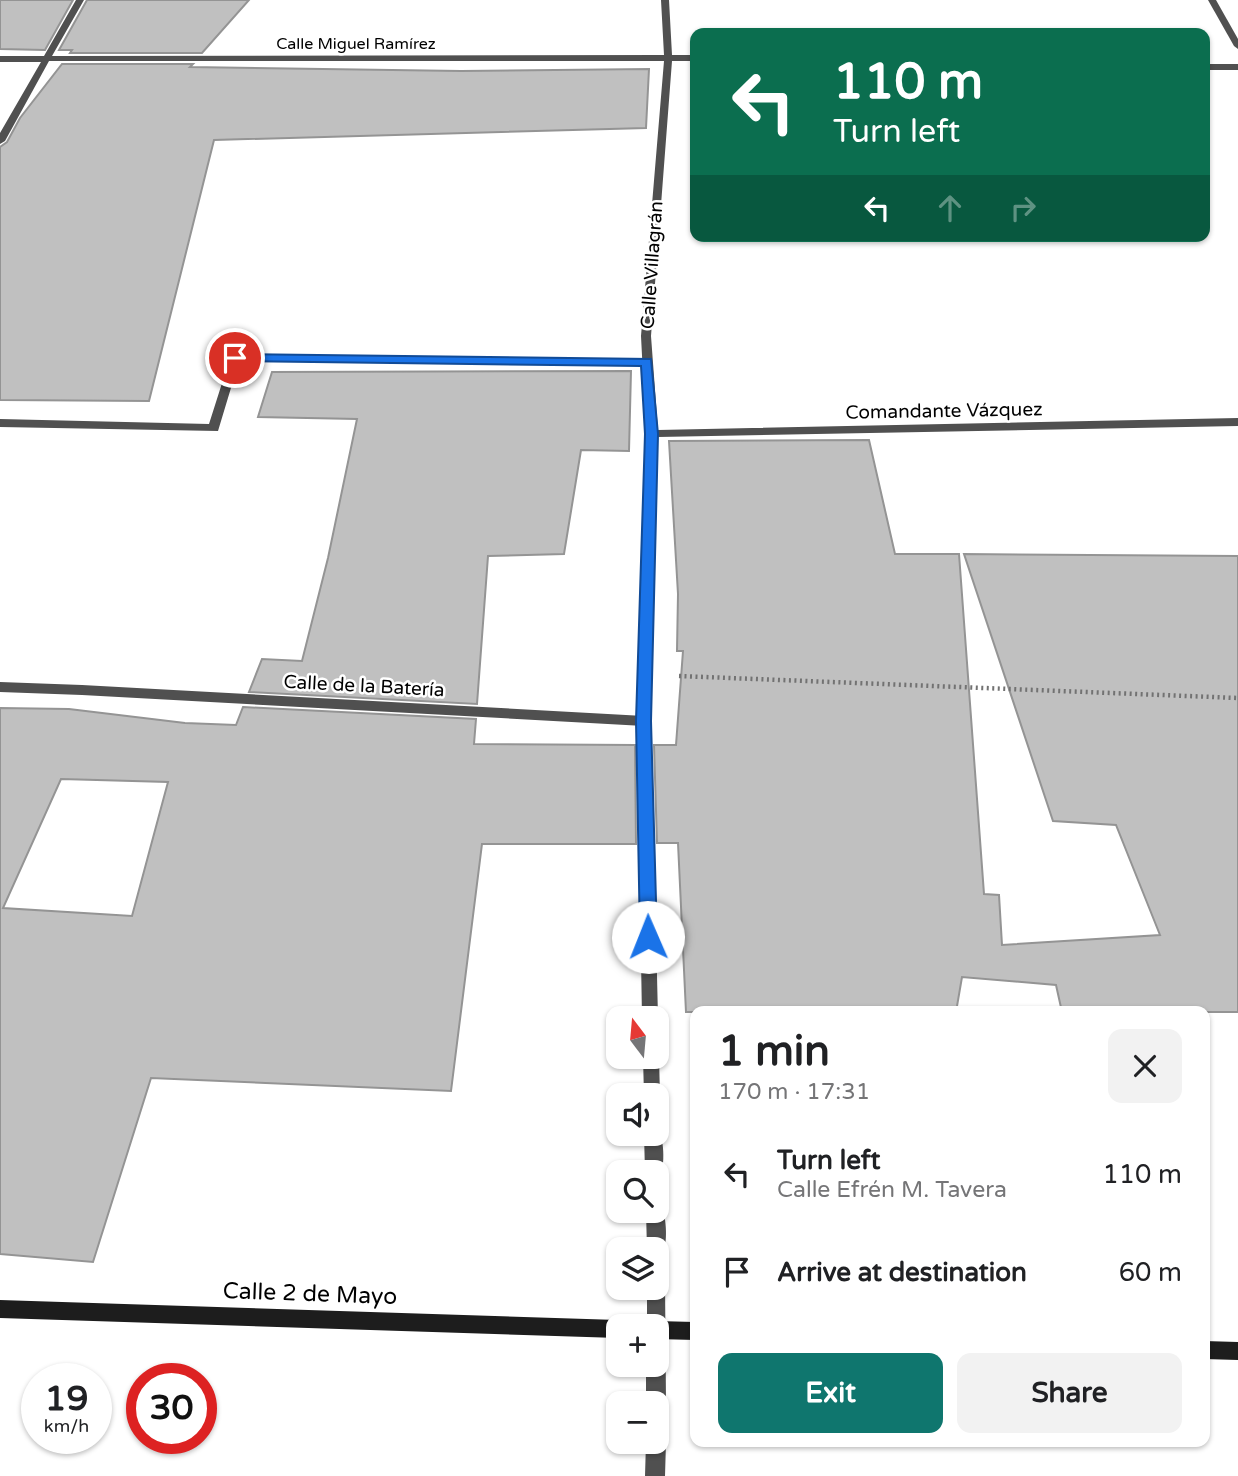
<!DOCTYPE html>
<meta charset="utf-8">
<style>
:root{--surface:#fff;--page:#f2f2f2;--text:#202124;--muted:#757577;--accent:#0f766e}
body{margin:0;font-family:"Varela Round",sans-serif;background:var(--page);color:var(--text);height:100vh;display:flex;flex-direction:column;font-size:26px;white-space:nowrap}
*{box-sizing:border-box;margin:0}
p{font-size:23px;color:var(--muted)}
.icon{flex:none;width:38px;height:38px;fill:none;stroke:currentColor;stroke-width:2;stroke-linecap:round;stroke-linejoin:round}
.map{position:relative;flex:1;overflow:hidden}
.details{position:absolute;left:690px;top:1006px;width:520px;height:441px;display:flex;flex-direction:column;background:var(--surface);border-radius:14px;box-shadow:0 2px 5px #0004}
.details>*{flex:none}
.guide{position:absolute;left:690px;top:28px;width:520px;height:214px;border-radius:14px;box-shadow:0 2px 5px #0004;background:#0b6e4f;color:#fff;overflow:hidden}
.needle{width:46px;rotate:344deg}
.buttons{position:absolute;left:606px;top:1006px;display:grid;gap:14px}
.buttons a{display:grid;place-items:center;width:63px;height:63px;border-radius:14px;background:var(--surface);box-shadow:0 2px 5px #0004;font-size:35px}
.speed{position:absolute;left:21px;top:1363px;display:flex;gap:14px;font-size:35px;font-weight:700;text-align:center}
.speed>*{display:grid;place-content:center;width:91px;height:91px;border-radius:50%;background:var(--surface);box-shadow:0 2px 5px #0004;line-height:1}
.speed small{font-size:18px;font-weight:400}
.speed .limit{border:10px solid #d22;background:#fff;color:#111}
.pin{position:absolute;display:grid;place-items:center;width:60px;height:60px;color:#fff;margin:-30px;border:4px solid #fff;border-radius:50%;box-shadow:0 2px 7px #0007}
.me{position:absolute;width:77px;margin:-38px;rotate:359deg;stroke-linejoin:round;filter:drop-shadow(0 0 5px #0008)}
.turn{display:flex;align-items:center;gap:24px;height:147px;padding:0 28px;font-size:32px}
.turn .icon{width:91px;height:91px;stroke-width:2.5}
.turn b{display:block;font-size:49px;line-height:60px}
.lanes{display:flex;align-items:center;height:66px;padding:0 28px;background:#0003;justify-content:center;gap:35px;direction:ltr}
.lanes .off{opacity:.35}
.round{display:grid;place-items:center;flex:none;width:74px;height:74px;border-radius:14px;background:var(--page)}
.headline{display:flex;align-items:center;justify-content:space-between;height:119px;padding:0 28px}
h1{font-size:42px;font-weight:700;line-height:52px}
.cta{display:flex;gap:14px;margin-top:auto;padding:14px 28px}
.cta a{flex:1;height:80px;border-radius:14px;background:var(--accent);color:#fff;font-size:28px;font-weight:700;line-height:80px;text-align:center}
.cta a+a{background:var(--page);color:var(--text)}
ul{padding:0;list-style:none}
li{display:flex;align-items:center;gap:21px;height:98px;padding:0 28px}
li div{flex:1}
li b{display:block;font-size:26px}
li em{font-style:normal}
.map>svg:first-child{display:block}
.building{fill:#c0c0c0;stroke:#949494;stroke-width:2;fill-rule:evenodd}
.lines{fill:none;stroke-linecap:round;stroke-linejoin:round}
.path{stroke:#727272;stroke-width:4.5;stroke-dasharray:2 3.5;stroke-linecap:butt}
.lane{fill:#505050;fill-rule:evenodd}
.street{fill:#505050;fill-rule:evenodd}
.secondary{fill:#1d1d1d;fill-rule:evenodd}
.route{fill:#1a73e8;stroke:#114b97;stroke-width:2}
.labels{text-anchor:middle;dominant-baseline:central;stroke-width:5;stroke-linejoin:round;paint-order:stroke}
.far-street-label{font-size:16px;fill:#000;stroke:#fff}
.street-label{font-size:19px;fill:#000;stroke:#fff}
.near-street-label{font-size:23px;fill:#000;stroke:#fff}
</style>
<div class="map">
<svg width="1238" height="1476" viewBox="0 0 1238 1476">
<rect width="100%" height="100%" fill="#fff"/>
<g class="building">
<path d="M 0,0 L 73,0 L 45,50 L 0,49 Z"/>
<path d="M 87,0 L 249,0 L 202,53 L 70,53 L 72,50 L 59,50 Z"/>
<path d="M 62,64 L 193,64 L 190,67 L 461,71 L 649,69 L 646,128 L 214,140 L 149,401 L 0,400 L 0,147 L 7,142 L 20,118 Z"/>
<path d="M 631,371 L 629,451 L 581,450 L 564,554 L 488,556 L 477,704 L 249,692 L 262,659 L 302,661 L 328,558 L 357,419 L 258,417 L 272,372 Z"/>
<path d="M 869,440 L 895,554 L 959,554 L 984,894 L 999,895 L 1002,945 L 1160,935 L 1116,825 L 1053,821 L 964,554 L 1238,556 L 1238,1012 L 1062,1012 L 1056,985 L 962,977 L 956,1012 L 686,1012 L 678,843 L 657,843 L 654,745 L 676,745 L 683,651 L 677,651 L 678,594 L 669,441 Z"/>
<path d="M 243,707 L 476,719 L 474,744 L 635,745 L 636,844 L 482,844 L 451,1091 L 151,1078 L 93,1262 L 0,1254 L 0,708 L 69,709 L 185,723 L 236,725 ZM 61,779 L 168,782 L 132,916 L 3,908 Z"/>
</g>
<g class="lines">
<path class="path" d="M 679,676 L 1238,698"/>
<g class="lane">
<path d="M 235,355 L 647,359 L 652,362 L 647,365 L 231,360 L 230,358 Z"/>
<path d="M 82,685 L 644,716 L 651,721 L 644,726 L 82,695 L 75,690 Z"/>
</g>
<g class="street">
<path d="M 76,0 L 84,0 L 52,56 L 664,55 L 661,0 L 669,0 L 672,55 L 695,55 L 695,61 L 672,61 L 651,336 L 658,430 L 1238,418 L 1238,426 L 658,437 L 651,721 L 658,1018 L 656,1022 L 656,1018 L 642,1018 L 637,721 L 646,434 L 641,336 L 664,61 L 49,61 L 5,141 L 0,144 L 0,133 L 41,62 L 0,62 L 0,56 L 44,56 Z"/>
<path d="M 1208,0 L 1216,0 L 1238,39 L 1238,49 L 1234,46 Z"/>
<rect x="1204" y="64" width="34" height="6"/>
<path d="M 235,355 L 240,358 L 218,431 L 0,427 L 0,419 L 209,424 L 230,358 Z"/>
<path d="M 0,682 L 82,685 L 89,690 L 82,695 L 0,692 Z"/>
<path d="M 656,1052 L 659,1057 L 660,1096 L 656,1102 L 656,1096 L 644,1096 L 643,1057 L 656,1057 Z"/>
<path d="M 656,1127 C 665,1136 665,1166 660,1178 L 656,1179 L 656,1172 L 645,1172 L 644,1134 L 656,1134 Z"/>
<path d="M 656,1203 L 661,1205 C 667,1218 668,1244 662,1256 L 656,1259 L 656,1250 L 647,1250 L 646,1211 L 656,1211 Z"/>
<path d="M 656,1272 L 662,1275 L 665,1281 L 666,1404 L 663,1411 L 656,1414 L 656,1404 L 646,1404 L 646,1365 L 656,1365 L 656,1326 L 647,1326 L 647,1288 L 656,1288 Z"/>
<path d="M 656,1432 L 663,1435 L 666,1442 L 665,1476 L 645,1476 L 646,1442 L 656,1442 Z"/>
</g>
<g class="secondary">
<path d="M 0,1300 L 618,1320 L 625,1322 L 626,1326 L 618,1326 L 618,1338 L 0,1318 Z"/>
<path d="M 656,1321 L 695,1322 L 695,1340 L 656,1339 L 656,1326 L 648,1326 Z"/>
<path d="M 1204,1341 L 1238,1342 L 1238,1360 L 1204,1359 Z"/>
</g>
</g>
<path class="route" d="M 235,354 L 651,359 L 658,434 L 651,721 L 657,937 L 655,943 L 648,945 L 642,943 L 640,937 L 636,721 L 645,434 L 641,366 L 230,361 L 230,355 Z"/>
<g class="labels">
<g class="far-street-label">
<text x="356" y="44">Calle Miguel Ramírez</text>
</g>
<g class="street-label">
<text transform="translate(652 265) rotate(-86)">Calle Villagrán</text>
<text transform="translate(944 411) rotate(-1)">Comandante Vázquez</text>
<text transform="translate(364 686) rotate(3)">Calle de la Batería</text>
</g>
<g class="near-street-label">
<text transform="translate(310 1294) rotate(2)">Calle 2 de Mayo</text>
</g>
</g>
</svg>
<div class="buttons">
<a><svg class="needle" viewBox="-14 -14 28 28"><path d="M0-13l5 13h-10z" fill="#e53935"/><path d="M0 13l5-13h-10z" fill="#757577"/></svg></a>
<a><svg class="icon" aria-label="sound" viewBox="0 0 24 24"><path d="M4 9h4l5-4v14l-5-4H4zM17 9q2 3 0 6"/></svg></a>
<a><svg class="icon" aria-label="search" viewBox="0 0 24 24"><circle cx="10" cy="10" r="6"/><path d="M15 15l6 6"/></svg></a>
<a><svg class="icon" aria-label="layers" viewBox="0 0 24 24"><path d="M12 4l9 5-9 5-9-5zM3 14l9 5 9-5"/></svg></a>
<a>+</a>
<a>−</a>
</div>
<div class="speed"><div>19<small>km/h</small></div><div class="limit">30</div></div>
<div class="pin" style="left:235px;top:358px;background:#d93025"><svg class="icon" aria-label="arrive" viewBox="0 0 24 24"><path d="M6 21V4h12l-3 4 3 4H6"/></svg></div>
<svg class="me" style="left:648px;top:937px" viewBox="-20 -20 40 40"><circle r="19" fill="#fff"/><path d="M0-13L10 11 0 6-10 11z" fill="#1a73e8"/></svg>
<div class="guide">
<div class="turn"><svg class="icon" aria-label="left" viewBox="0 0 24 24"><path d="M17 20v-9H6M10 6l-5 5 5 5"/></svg><div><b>110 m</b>Turn left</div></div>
<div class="lanes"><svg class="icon" aria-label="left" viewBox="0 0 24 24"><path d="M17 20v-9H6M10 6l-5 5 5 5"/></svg><svg class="icon off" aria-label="ahead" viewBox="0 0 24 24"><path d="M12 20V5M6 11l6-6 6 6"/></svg><svg class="icon off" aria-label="right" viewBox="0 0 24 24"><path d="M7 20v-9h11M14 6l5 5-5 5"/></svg></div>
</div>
<section class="details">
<div class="headline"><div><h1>1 min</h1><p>170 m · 17:31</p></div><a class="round"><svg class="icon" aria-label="close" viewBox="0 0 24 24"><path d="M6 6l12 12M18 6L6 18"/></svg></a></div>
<ul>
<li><svg class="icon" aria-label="left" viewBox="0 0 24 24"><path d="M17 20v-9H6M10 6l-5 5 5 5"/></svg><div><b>Turn left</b><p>Calle Efrén M. Tavera</p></div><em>110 m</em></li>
<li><svg class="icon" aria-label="arrive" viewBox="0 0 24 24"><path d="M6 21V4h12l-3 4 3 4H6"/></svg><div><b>Arrive at destination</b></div><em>60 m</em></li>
</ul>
<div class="cta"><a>Exit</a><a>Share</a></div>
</section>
</div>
